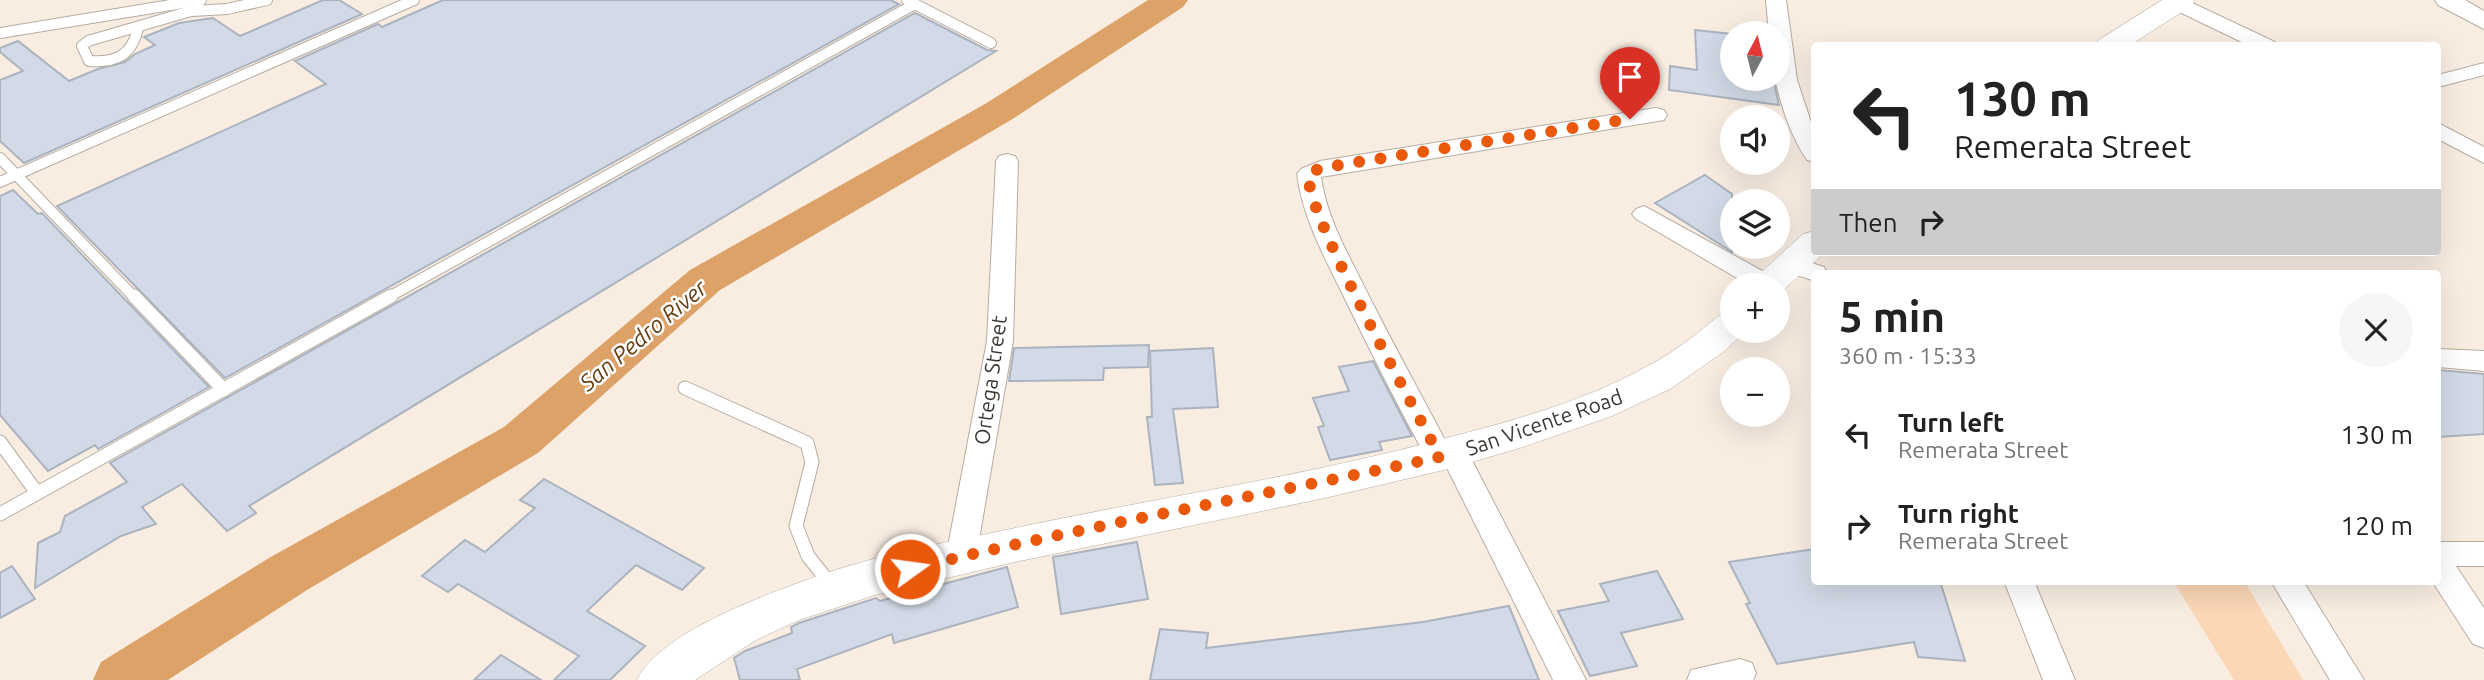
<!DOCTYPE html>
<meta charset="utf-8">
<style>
:root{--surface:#fff;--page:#f6f6f6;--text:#222;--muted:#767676}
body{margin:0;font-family:Ubuntu,sans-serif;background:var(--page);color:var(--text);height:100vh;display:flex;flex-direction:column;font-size:26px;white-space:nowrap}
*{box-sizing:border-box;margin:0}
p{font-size:23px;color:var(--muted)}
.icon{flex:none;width:38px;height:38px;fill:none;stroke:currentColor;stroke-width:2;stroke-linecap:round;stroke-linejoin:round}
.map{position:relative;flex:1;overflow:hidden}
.panel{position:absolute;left:1811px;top:270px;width:630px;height:315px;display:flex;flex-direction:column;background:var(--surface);border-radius:7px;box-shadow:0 7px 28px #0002}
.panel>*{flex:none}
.hud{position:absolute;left:1811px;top:42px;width:630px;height:214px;border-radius:7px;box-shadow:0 7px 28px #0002;background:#fff;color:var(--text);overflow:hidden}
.needle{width:46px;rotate:7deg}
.buttons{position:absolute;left:1720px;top:21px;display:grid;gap:14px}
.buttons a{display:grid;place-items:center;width:70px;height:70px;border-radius:50%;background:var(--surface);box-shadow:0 7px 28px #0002;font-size:35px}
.pin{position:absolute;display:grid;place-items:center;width:60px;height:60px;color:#fff;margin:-72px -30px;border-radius:50% 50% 50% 0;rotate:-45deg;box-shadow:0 0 7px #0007}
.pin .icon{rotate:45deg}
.me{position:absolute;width:77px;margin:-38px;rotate:76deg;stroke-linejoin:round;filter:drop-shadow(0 0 5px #0008)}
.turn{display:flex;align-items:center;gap:24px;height:147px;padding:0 28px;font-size:32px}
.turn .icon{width:91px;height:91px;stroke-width:2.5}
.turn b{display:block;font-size:49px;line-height:60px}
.then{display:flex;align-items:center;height:66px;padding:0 28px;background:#0003;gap:14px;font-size:26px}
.round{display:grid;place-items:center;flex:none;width:74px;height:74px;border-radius:37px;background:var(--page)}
.overview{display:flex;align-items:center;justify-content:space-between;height:119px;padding:0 28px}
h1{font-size:42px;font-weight:700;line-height:52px}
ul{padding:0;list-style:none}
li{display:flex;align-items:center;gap:21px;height:91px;padding:0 28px}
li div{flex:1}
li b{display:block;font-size:26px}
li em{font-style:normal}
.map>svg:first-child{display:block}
.green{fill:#fbd7b6}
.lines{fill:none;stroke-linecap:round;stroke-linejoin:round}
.river{fill:#dda268;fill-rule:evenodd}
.building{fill:#d2dae7;stroke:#abb3bf;stroke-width:2}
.service-far1-casing{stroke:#b7aca1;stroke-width:12}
.service-casing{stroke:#b7aca1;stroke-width:15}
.minor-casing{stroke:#b7aca1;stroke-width:2}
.tertiary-casing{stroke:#b7aca1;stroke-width:2}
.secondary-casing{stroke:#b7aca1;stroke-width:1}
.service-far1{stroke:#fff;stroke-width:10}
.service{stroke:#fff;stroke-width:13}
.minor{fill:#fff;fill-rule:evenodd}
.tertiary{fill:#fff;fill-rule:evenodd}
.secondary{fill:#fff;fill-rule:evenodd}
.route{stroke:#ea580c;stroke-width:12;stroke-dasharray:0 21.6}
.labels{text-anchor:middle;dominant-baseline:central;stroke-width:5;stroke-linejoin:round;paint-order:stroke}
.street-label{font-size:21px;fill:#3c3733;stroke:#fff}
.water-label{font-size:23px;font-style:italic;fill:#663f12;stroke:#fff}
</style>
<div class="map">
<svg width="2484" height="680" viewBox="0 0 2484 680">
<rect width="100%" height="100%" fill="#f9ede2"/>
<path class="green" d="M 2175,584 L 2246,584 L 2303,680 L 2234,680 Z"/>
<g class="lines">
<path class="river" d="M 1148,0 L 1188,0 L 1183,7 L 1011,120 L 720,290 L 538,453 L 307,590 L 168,680 L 93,680 L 101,662 L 269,558 L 504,427 L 690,270 L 985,104 Z"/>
</g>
<g class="building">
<path d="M 323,0 L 339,0 L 362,14 L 24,163 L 0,141 L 0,80 L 23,71 L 0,52 L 0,48 L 18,41 L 69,81 L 98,69 L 125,62 L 135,54 L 155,45 L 144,37 L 179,23 L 213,18 L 240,36 Z"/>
<path d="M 443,0 L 890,0 L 899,4 L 225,378 L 57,206 L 326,84 L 295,61 L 378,24 L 382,27 Z"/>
<path d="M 915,13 L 987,50 L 996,51 L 249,506 L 256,513 L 227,531 L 182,484 L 142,507 L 156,524 L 121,536 L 35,588 L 38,543 L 60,532 L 65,516 L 127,482 L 110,463 Z"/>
<path d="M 1695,30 L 1732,34 L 1732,79 L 1773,79 L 1779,105 L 1669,90 L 1670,66 L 1697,70 Z"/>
<path d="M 1705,175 L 1732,194 L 1732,252 L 1655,203 Z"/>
<path d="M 13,190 L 38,214 L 42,213 L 209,387 L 98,449 L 95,445 L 48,471 L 0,415 L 0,196 Z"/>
<path d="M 1149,345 L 1148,367 L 1104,368 L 1103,380 L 1009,381 L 1014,348 Z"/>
<path d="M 1213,348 L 1218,407 L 1173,409 L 1183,483 L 1155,485 L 1147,417 L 1152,417 L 1150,351 Z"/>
<path d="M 1373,361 L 1412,436 L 1379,442 L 1382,450 L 1330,460 L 1318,427 L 1324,426 L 1313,398 L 1349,391 L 1339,367 Z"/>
<path d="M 2438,370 L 2484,374 L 2484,434 L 2438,437 Z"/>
<path d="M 544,479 L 704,568 L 682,590 L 636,565 L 587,611 L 645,646 L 610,680 L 554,680 L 579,656 L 458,584 L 448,592 L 422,576 L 465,540 L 485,552 L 535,508 L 520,500 Z"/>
<path d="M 1137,542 L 1148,599 L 1061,614 L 1053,557 Z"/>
<path d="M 1815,549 L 1815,581 L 1940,581 L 1965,661 L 1918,657 L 1914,642 L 1777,664 L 1746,604 L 1750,603 L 1729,562 Z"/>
<path d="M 12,566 L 35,599 L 0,618 L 0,573 Z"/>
<path d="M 1007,567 L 1018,607 L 894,643 L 892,634 L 797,669 L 800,680 L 740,680 L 734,658 L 745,651 L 792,633 L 791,627 L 799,623 L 876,598 L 880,601 Z"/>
<path d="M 1657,571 L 1683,619 L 1621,633 L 1637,666 L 1590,676 L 1558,611 L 1609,601 L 1600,584 Z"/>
<path d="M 1509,606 L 1539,680 L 1150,680 L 1160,629 L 1208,633 L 1206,648 L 1423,622 Z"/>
<path d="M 501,655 L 541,680 L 474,680 Z"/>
</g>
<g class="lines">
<defs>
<g id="service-far1">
<path d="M 907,0 L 991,43"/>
<path d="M 192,11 L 227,9 L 267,0"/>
<path d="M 138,28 C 132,55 117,63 89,61 L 82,46 L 88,41 L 191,11 L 198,7 L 199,0"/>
<path d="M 0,33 L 201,0"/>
<path d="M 0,158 L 135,298"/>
<path d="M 0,182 L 414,0"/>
<path d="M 387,298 L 915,4"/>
</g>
<g id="service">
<path d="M 134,296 L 224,390"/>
<path d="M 685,388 L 807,443 L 812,462 L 796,526 L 808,556 L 831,585"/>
<path d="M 0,442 L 37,493"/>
<path d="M 0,514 L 391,296"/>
</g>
<g id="minor">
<path d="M 1766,0 L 1786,0 L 1797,80 L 1815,134 L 1815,162 L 1807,160 C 1790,135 1782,108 1775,79 L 1778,79 L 1778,33 L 1769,33 Z"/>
<path d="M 2168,0 L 2186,0 L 2275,42 L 2278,46 L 2250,46 L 2169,7 L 2166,3 Z"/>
<path d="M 2484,63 L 2484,75 L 2438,87 L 2438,75 Z"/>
<path d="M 1656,108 L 1664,110 L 1667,115 L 1664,120 L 1321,177 C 1326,214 1345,249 1362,282 C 1389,337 1419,390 1447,444 L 1454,442 L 1464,445 L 1586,680 L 1553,680 L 1446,466 L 1440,468 L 1430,465 C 1399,408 1370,351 1342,293 C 1324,256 1302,216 1297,174 L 1301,169 L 1320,161 Z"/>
<path d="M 2438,123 L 2484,147 L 2484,163 L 2438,139 Z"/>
<path d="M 1007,154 L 1015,156 L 1018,161 L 1013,341 L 976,557 L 972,566 L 961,569 L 950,566 L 946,557 L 987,341 L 996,161 L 999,156 Z"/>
<path d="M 1644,206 L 1777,279 L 1781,285 L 1778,289 L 1778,285 L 1749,285 L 1636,219 L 1632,214 L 1636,209 Z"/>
<path d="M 1791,256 L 1824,267 L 1827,273 L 1815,273 L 1815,281 L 1782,270 L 1779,264 L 1782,258 Z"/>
<path d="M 2438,349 L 2484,351 L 2484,371 L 2438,367 Z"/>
<path d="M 2438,542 L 2484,542 L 2484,566 L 2456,566 L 2484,608 L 2484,648 L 2473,644 L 2432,581 L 2438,581 Z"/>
<path d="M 2004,581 L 2034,581 L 2075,680 L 2043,680 Z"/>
<path d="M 2271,581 L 2303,581 L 2364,680 L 2330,680 Z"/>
<path d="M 1740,659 L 1752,663 L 1756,673 L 1753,680 L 1687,680 L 1691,670 Z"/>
</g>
<path id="tertiary" d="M 2435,0 L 2465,0 L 2484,11 L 2484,29 L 2438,5 Z"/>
<g id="secondary">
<path d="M 2162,0 L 2195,0 L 2191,6 L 2129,46 L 2095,46 L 2099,40 Z"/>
<path d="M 1815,231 L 1815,252 L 1825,252 L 1780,293 L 1778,294 L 1778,285 L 1751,285 L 1756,277 L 1803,234 Z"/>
<path d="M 1732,310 L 1732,331 L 1746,331 L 1722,353 L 1670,389 L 1612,416 L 1523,447 L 1448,469 L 1325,498 L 1015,562 L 875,595 L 799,620 L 756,640 L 695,680 L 637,680 C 660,631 773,592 823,574 C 882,554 945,543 1006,530 C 1154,498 1304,477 1450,437 C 1516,420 1584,401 1644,368 C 1662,359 1678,348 1694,336 C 1707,326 1716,315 1732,310 Z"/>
</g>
</defs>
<use href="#service-far1" class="service-far1-casing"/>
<use href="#service" class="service-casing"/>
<use href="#minor" class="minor-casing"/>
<use href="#tertiary" class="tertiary-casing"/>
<use href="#secondary" class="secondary-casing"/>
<use href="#service-far1" class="service-far1"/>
<use href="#service" class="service"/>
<use href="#minor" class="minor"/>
<use href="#tertiary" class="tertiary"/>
<use href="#secondary" class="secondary"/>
</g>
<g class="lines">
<path class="route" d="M 910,569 C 1085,526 1264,495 1440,457 C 1419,416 1301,205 1309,174 L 1320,168 L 1630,119"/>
</g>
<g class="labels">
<g class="street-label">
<text transform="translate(990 380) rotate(-82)">Ortega Street</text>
<text transform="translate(1544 422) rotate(-19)">San Vicente Road</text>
</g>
<g class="water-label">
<text transform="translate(643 335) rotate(-40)">San Pedro River</text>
</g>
</g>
</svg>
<div class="buttons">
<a><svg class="needle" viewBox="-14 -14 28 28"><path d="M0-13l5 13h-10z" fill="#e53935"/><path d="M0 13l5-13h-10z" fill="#767676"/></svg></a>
<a><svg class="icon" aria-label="sound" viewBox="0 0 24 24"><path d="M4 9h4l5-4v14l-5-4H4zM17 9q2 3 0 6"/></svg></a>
<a><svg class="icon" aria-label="layers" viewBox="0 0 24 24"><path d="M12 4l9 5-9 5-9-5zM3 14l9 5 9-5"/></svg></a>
<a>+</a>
<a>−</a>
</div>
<div class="pin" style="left:1630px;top:119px;background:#d93025"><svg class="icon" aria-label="arrive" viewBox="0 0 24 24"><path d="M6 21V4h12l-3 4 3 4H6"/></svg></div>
<svg class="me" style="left:910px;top:569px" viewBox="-20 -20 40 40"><circle r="17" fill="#ea580c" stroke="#fff" stroke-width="3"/><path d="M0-11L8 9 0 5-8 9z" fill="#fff"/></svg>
<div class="hud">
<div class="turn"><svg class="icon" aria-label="left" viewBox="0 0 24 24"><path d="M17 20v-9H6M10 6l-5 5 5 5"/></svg><div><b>130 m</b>Remerata Street</div></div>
<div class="then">Then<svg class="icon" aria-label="right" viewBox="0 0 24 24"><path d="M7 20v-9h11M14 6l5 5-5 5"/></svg></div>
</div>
<section class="panel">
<div class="overview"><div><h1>5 min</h1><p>360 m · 15:33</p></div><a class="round"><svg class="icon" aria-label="close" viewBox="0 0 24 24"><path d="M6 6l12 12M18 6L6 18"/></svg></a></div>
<ul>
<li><svg class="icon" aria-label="left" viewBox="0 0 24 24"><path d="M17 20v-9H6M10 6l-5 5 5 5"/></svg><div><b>Turn left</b><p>Remerata Street</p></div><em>130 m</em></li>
<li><svg class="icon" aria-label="right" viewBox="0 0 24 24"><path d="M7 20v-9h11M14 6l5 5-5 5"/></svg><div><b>Turn right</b><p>Remerata Street</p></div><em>120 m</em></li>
</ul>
</section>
</div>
